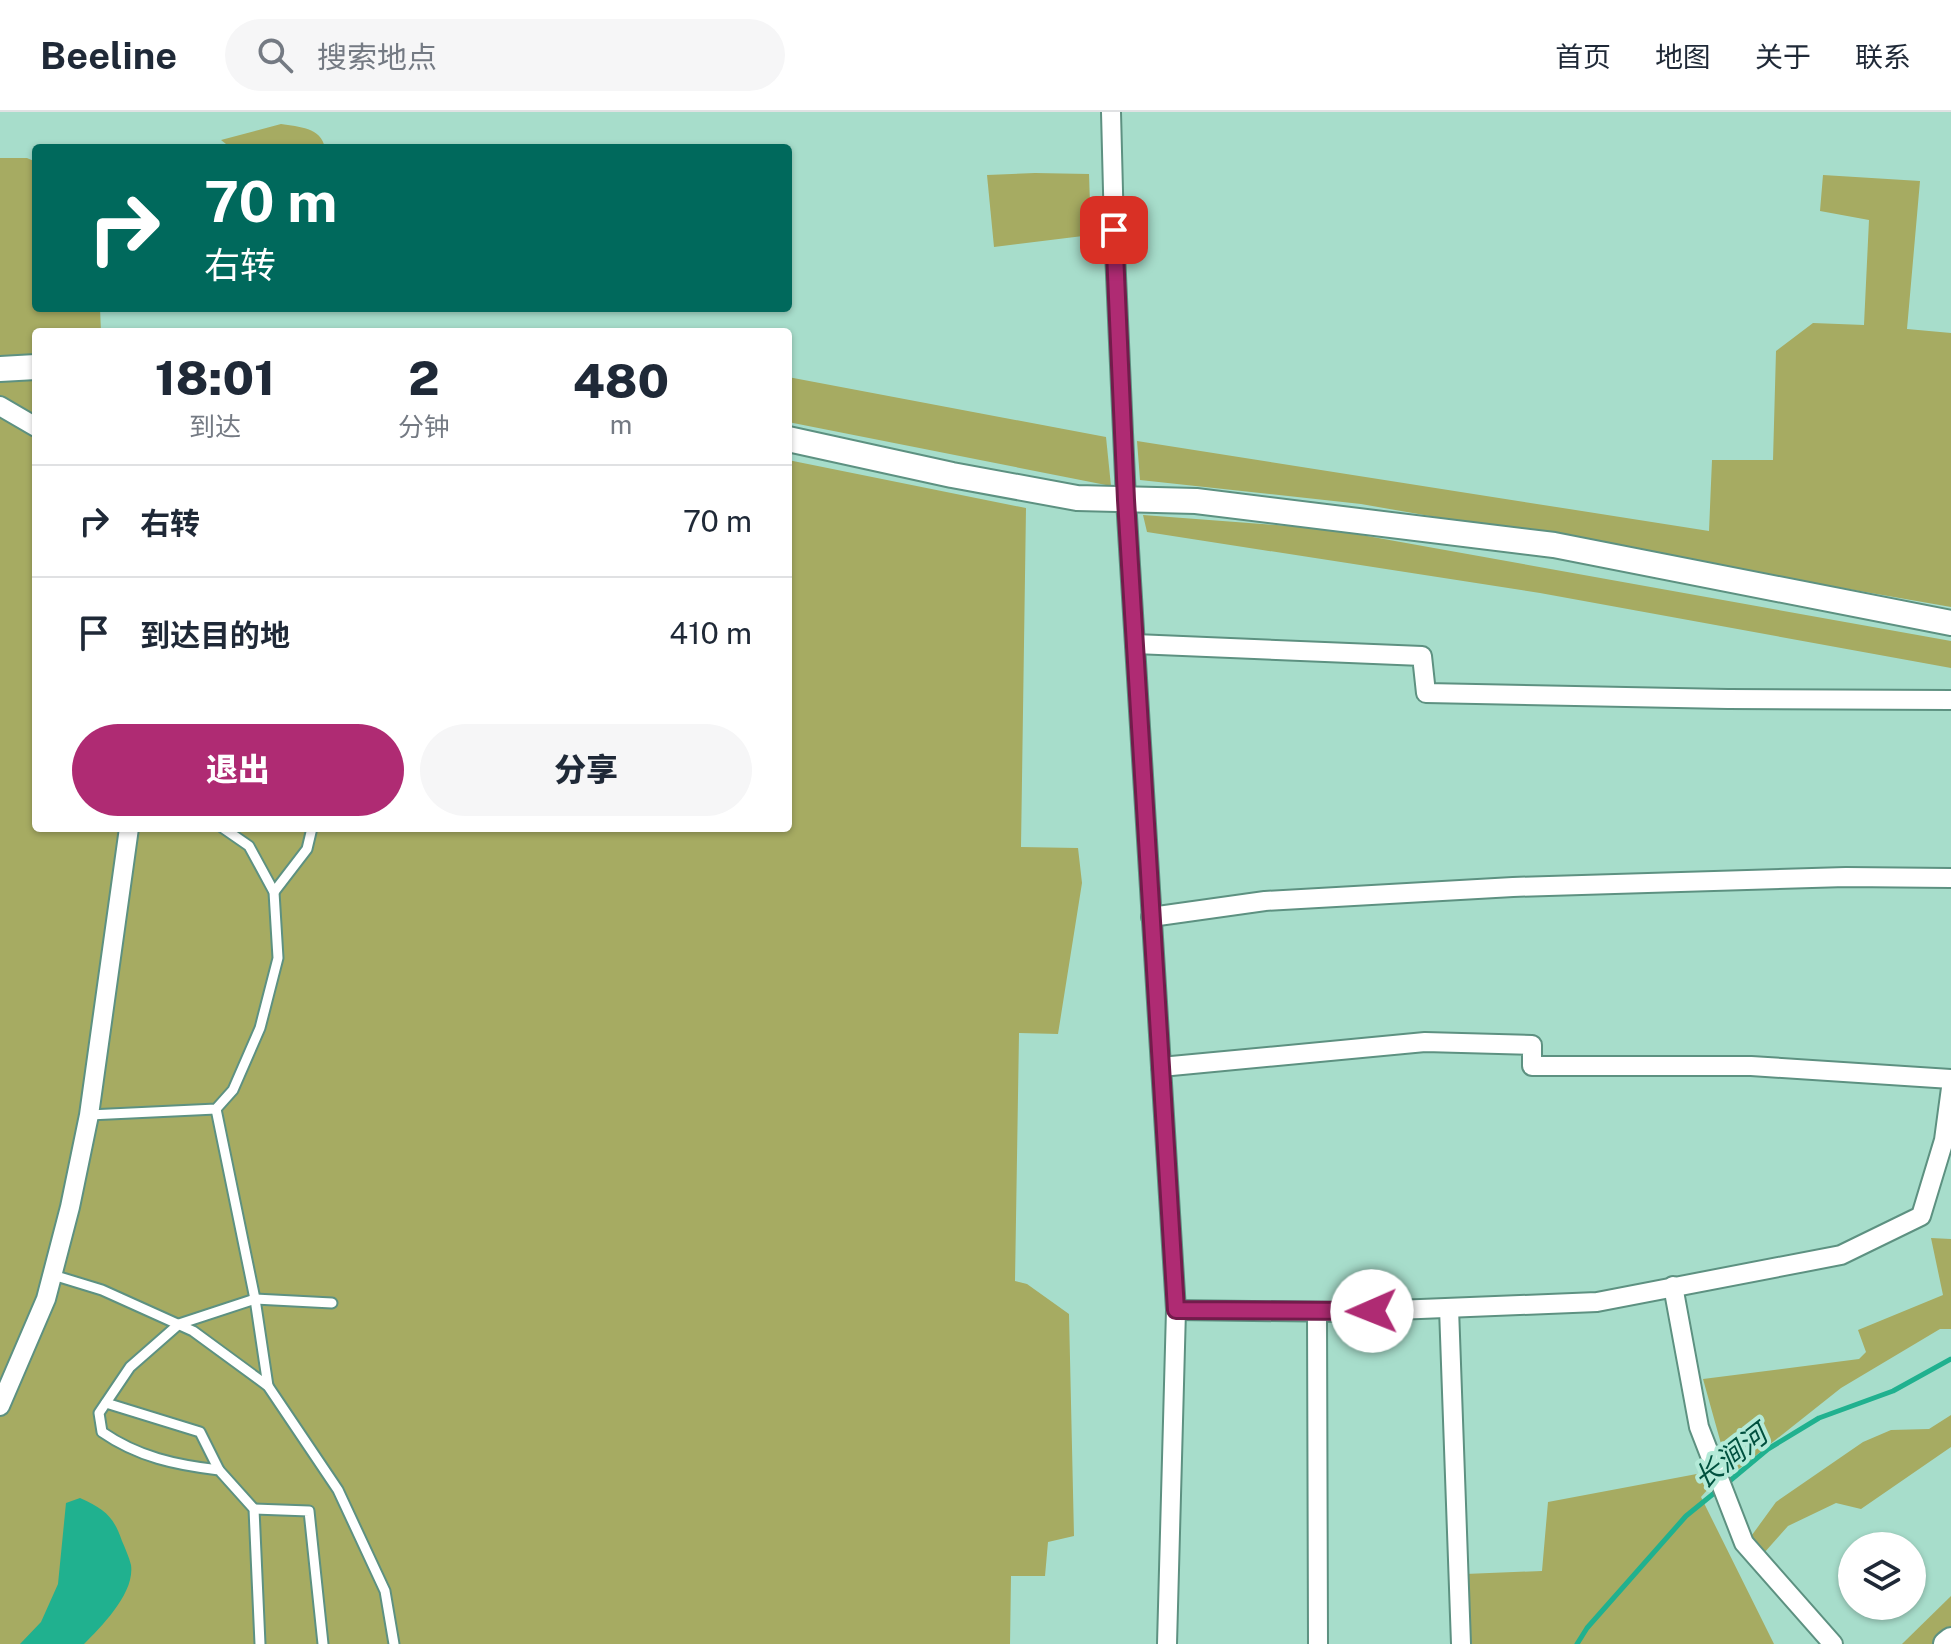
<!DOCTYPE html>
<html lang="zh">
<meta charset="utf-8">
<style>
:root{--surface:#fff;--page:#f6f6f7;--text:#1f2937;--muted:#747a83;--line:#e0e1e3;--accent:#af2b73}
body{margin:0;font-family:"Public Sans","Noto Sans SC",sans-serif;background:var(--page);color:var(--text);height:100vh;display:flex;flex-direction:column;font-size:30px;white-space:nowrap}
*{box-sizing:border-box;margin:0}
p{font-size:26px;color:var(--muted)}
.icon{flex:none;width:44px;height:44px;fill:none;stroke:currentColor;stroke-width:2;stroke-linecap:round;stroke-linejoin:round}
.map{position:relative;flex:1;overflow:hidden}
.side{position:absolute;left:32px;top:216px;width:760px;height:504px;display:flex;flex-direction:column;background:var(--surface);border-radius:8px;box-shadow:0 2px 6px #0004}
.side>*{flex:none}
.hud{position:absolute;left:32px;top:32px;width:760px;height:168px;border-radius:8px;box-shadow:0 2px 6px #0004;background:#00695c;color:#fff;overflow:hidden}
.controls{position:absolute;left:1838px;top:1420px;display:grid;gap:16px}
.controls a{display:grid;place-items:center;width:88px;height:88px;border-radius:50%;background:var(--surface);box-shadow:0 2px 6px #0004;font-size:40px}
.pin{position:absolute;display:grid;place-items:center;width:68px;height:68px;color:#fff;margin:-34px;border-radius:16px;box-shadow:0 4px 12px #0006}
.me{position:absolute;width:88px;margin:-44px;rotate:269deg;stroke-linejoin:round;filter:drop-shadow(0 0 6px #0008)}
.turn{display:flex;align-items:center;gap:28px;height:168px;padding:0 40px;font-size:36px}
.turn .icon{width:104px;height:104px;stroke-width:2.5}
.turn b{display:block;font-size:56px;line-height:68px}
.eta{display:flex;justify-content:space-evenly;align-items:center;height:136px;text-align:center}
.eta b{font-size:48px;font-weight:800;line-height:56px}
.primary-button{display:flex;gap:16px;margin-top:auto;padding:16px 40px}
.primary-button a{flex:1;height:92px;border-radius:48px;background:var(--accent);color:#fff;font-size:32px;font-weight:800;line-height:92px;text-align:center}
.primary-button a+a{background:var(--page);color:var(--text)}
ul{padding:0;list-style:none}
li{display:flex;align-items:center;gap:24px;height:112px;padding:0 40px;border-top:2px solid var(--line)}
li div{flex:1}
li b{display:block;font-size:30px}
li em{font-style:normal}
header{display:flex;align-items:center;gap:48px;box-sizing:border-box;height:112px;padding:0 40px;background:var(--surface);border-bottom:2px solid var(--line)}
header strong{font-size:38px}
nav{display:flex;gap:44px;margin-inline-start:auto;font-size:28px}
.search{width:560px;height:72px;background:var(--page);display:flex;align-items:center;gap:20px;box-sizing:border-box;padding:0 28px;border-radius:44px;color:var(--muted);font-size:30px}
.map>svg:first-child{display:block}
.green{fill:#a6ab62}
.water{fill:#20b18f}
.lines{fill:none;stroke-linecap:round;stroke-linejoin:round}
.stream{stroke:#20b18f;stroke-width:5}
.service-casing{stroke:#5d9181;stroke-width:13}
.minor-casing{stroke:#5d9181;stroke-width:22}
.tertiary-casing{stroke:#5d9181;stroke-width:28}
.service{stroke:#fff;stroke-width:9}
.minor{stroke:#fff;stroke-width:18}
.tertiary{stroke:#fff;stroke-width:24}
.route-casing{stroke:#721c4b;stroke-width:20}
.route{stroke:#af2b73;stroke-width:14}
.labels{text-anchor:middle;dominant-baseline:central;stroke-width:8;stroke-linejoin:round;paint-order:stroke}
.water-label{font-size:28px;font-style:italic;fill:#01513f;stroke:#b4ead8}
</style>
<header>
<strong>Beeline</strong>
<div class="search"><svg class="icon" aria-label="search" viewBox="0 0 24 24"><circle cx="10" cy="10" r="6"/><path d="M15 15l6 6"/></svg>搜索地点</div>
<nav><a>首页</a><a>地图</a><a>关于</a><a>联系</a></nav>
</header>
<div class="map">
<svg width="1951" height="1532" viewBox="0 0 1951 1532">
<rect width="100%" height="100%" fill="#a7ddcb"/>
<g class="green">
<path d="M 281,12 C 299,15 321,15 325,36 L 231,36 L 221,28 Z"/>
<path d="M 0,46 L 27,46 L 36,50 L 36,196 L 100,196 L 101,220 L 36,220 L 36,243 L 0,245 Z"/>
<path d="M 1035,61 L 1089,62 L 1091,123 L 994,135 L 987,63 Z"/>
<path d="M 1823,63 L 1920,69 L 1907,217 L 1951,221 L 1951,495 L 1361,392 L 1140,368 L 1137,329 L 1709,419 L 1712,348 L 1773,348 L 1776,239 L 1813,211 L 1864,213 L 1869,108 L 1820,99 Z"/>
<path d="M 36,264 L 36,716 L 788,716 L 788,348 L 1026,396 L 1021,735 L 1078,736 L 1082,771 L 1058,922 L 1019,921 L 1015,1169 L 1027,1172 L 1069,1202 L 1074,1424 L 1048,1430 L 1045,1464 L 1011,1464 L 1010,1532 L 0,1532 L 0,266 Z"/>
<path d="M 788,265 L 1106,325 L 1111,374 L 788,310 Z"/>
<path d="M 1143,403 L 1328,417 L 1951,529 L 1951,556 L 1540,481 L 1147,420 Z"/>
<path d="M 1931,1126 L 1951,1127 L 1951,1217 L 1940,1217 L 1841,1276 L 1730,1364 L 1703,1267 L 1859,1247 L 1866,1240 L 1858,1218 L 1943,1183 Z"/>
<path d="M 1951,1303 L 1951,1335 L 1861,1397 L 1836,1391 L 1788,1414 L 1756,1450 L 1752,1423 L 1776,1390 L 1863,1330 L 1891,1318 L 1929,1317 Z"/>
<path d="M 1702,1361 L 1709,1376 L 1701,1385 L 1774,1532 L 1467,1532 L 1465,1462 L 1542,1459 L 1548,1390 Z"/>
<path d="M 1951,1484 L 1951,1532 L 1902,1532 Z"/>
</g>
<path class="water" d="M 80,1386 C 104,1397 113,1403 122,1429 C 125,1436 129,1445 131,1453 C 135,1481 102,1514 84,1532 L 20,1532 L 41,1510 L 58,1472 L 66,1391 Z"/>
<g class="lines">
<g class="stream">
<path d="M 1726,1372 L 1768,1337 L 1819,1306 L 1893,1279 L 1951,1247"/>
<path d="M 1577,1532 L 1587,1516 L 1686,1404 L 1718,1378"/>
</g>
<defs>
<g id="service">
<path d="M 274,780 L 307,737 L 312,716"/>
<path d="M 216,997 L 255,1187 L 268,1274"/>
<path d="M 89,1003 L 216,997 L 233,978 L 260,916 L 278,846 L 274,780 L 249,734 L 223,716"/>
<path d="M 53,1163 L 102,1178 L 193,1219 L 268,1274 L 338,1378 L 385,1479 L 394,1532"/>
<path d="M 106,1291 L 200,1320 L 219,1358"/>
<path d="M 254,1397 L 309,1399 L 323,1532"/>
<path d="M 260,1532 L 254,1397 L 219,1358 C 176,1353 138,1345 102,1320 L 99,1301 L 130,1255 L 179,1212 L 255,1187 L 332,1191"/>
</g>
<g id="minor">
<path d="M 1111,0 L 1114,118 L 1126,388 L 1176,1198 L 1167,1532"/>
<path d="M 0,294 L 36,315"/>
<path d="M 1135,532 L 1422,544 L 1426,581 L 1728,587 L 1951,588"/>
<path d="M 1151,805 L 1265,789 L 1513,775 L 1846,765 L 1951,766"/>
<path d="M 1161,955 L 1425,930 L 1532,933 L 1532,954 L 1751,954 L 1951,967"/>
<path d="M 1673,1174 L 1699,1315 L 1744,1431 L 1833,1532"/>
<path d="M 1449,1196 L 1461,1532"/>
<path d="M 1176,1198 L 1346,1200 L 1597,1190 L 1841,1143 L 1921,1104 L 1944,1028 L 1951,976"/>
<path d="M 1317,1200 L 1318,1532"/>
<path d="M 0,1294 L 46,1187 L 70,1095 L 89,1003 L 129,716"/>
</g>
<g id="tertiary">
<path d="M 0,257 L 36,255"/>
<path d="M 788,327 L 952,363 L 1077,386 L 1196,389 L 1554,433 L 1951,511"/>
<path d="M 1946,1532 L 1951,1528"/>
</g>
</defs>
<use href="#service" class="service-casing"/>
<use href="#minor" class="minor-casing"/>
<use href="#tertiary" class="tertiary-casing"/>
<use href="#service" class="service"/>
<use href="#minor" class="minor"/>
<use href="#tertiary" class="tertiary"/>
</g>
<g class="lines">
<defs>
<path id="route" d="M 1114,118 L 1126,388 L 1176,1198 L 1372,1199"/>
</defs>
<use href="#route" class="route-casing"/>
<use href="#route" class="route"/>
</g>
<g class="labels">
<g class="water-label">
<text transform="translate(1730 1344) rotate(-38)">长涧河</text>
</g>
</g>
</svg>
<div class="controls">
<a><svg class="icon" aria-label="layers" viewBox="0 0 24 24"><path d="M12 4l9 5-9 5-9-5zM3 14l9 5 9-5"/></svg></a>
</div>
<div class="pin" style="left:1114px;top:118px;background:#d93025"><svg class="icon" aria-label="arrive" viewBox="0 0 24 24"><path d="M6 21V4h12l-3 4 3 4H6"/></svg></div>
<svg class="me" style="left:1372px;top:1199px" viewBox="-20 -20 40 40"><circle r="19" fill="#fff"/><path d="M0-13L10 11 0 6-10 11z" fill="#af2b73"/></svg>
<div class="hud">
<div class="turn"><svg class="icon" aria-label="right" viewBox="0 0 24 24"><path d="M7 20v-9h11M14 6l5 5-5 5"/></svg><div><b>70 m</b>右转</div></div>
</div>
<section class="side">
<div class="eta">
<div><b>18:01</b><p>到达</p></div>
<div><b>2</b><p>分钟</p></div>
<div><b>480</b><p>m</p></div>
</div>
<ul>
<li><svg class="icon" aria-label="right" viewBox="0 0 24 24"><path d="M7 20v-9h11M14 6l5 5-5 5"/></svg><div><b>右转</b></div><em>70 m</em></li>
<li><svg class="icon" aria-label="arrive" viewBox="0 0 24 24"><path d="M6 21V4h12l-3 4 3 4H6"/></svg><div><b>到达目的地</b></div><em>410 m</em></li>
</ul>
<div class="primary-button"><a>退出</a><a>分享</a></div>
</section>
</div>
